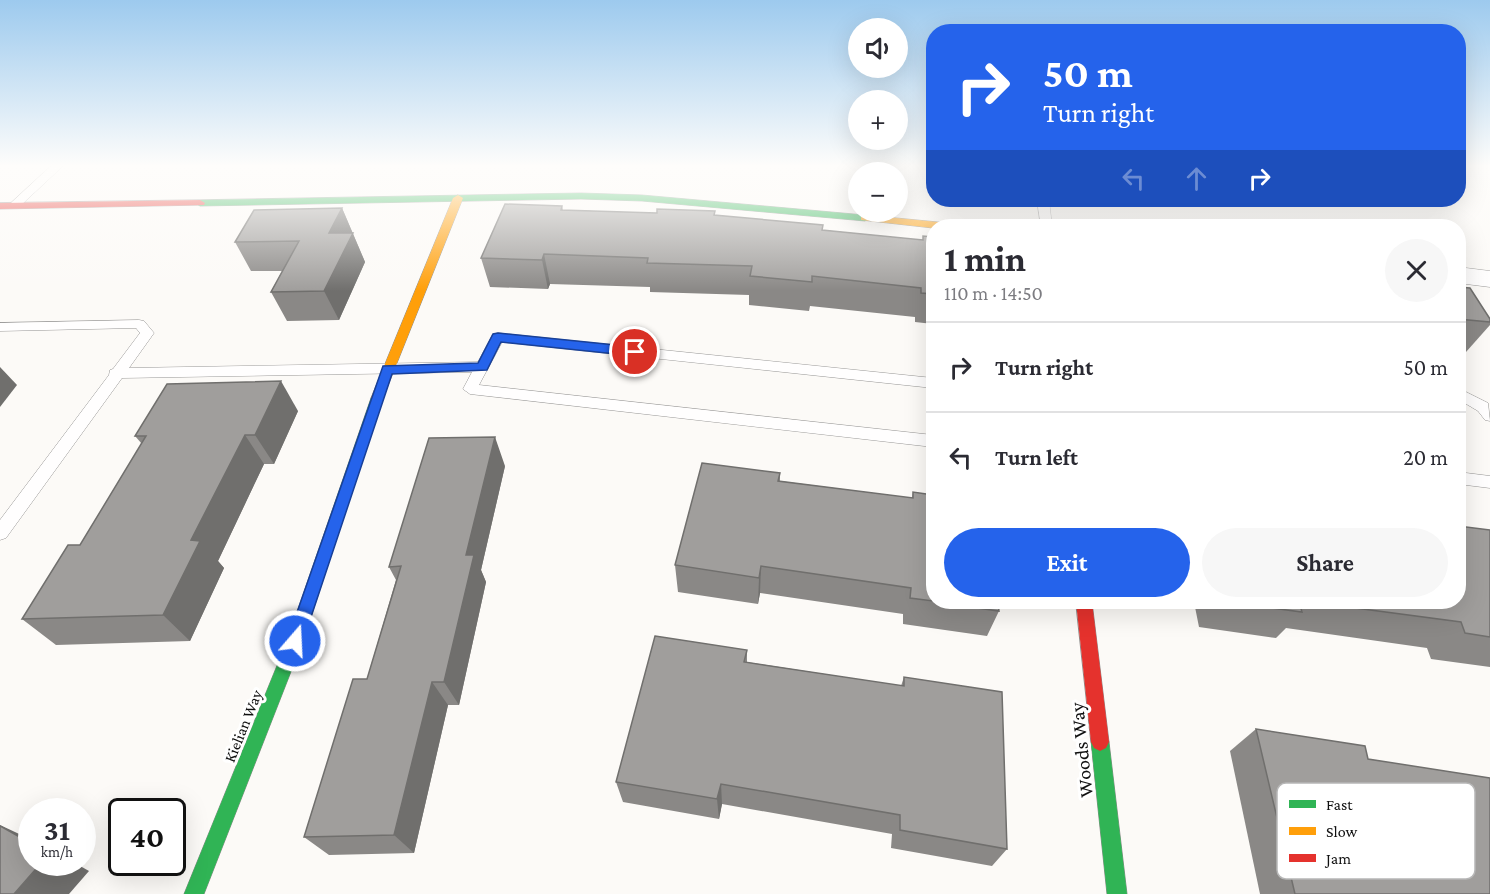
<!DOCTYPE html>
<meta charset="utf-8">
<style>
:root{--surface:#fff;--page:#f7f7f7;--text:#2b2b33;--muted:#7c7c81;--line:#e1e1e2;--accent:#2563eb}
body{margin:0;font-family:"Crimson Pro",serif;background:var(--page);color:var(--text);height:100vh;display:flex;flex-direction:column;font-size:22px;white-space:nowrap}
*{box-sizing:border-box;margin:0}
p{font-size:20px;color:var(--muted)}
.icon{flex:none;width:33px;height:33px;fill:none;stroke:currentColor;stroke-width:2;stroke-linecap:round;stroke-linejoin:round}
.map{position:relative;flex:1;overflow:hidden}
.details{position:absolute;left:926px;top:219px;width:540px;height:390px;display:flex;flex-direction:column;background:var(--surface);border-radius:24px;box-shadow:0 6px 24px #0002}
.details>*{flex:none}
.top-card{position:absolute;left:926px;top:24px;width:540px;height:183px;border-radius:24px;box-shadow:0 6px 24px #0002;background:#2563eb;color:#fff;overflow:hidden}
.tools{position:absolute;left:848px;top:18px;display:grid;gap:12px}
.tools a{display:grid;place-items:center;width:60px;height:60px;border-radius:50%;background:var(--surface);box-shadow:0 6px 24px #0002;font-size:30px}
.speed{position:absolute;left:18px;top:798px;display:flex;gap:12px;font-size:30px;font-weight:700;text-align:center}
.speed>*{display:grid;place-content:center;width:78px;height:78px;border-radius:50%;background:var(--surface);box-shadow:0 6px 24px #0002;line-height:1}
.speed small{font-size:15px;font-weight:400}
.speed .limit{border:3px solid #111;border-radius:9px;background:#fff;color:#111}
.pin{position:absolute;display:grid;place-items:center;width:51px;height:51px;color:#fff;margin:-26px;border:3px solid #fff;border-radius:50%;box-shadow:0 2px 6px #0007}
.me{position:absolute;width:66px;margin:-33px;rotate:19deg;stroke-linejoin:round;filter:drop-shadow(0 0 4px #0008)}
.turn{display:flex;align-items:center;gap:21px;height:126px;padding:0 18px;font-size:27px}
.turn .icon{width:78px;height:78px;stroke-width:2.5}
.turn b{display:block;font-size:42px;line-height:51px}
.lanes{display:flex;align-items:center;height:57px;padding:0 18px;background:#0003;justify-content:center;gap:30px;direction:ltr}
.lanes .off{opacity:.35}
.round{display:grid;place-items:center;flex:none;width:63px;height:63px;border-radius:32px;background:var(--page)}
.headline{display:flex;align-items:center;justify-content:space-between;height:102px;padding:0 18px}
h1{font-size:36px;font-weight:700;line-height:45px}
.button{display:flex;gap:12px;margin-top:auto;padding:12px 18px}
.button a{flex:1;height:69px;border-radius:36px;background:var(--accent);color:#fff;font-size:24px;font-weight:700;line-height:69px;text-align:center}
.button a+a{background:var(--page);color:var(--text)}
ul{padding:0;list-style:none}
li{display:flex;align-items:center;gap:18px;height:90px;padding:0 18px;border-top:2px solid var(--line)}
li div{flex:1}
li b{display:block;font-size:22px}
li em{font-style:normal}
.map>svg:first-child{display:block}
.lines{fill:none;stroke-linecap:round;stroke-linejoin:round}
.lane-casing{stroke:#969594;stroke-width:1}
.street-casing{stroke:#969594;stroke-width:1}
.fast-casing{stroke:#8d8c8b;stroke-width:1}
.slow-casing{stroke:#8d8c8b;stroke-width:1}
.jam-casing{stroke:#8d8c8b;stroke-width:1}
.lane{fill:#fffefe;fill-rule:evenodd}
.street{fill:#fffefe;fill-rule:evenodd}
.fast{fill:#30b455;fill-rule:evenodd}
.slow{fill:#ff9f0a;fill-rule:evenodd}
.jam{fill:#e5322d;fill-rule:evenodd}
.wall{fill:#8a8886}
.shaded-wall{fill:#706f6d}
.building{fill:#a09e9c;stroke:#706f6d;stroke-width:1.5}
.route{fill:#2563eb;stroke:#184099;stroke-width:1.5}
.labels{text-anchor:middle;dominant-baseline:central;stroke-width:6;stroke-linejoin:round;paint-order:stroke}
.street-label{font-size:16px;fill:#101010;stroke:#fff}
.near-street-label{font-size:20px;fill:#101010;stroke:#fff}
.key{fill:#fff;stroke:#b7b7b7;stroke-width:1.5}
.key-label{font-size:16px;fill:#101010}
</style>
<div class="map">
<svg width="1490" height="894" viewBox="0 0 1490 894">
<rect width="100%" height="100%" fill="#fcfaf7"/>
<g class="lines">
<defs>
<g id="lane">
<path d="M 51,166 L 63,166 L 19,207 L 11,207 L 11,203 Z"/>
<path d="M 1037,200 L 1049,200 L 1052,226 L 1041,226 Z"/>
<path d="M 139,320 L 144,321 L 154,333 L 129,368 L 478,362 L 493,334 L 498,333 L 933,378 L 933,388 L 502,342 L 479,385 L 933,435 L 933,447 L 470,394 L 463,389 L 472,372 L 122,378 L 6,538 L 0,540 L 0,520 L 109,375 L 110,370 L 113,369 L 140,333 L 136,328 L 0,331 L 0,323 Z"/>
<path d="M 1458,388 L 1488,403 L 1490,421 L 1485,420 L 1478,411 L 1458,399 Z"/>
<path d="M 1458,472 L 1490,476 L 1490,488 L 1458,484 Z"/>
</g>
<path id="street" d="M 1458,267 L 1490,271 L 1490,287 L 1458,283 Z"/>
<g id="fast">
<path d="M 581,193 L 642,195 L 865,215 L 870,218 L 865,221 L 642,201 L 581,199 L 200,206 L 195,203 L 200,200 Z"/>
<path d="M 377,393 L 383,398 L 303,641 L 204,894 L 184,894 L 287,641 L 371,398 Z"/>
<path d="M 1100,733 L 1106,736 L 1109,742 L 1127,894 L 1107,894 L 1091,742 L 1094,736 Z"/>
</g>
<g id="slow">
<path d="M 458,195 L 463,198 L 383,398 L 382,401 L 372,401 L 371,398 L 453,198 Z"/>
<path d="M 865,215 L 948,223 L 953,226 L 933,228 L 861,220 L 861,216 Z"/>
</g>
<g id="jam">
<path d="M 200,200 L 205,203 L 204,205 L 0,209 L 0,203 Z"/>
<path d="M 1076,602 L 1092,602 L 1109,742 L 1106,748 L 1100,751 L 1094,748 L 1091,742 Z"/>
</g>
</defs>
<use href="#lane" class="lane-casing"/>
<use href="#street" class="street-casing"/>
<use href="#fast" class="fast-casing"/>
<use href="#slow" class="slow-casing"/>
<use href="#jam" class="jam-casing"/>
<use href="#lane" class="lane"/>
<use href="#street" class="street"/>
<use href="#fast" class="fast"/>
<use href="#slow" class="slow"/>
<use href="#jam" class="jam"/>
</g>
<g class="wall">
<path d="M 562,206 L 563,210 L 715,215 L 823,230 L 922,240 L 933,237 L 933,324 L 915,322 L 915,317 L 810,306 L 809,311 L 749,305 L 749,295 L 650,292 L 650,287 L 550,284 L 548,289 L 490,287 L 481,258 Z"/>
<path d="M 342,208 L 365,262 L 339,320 L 287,321 L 271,292 L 282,271 L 251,271 L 235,242 Z"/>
<path d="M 1458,287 L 1490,319 L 1490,325 L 1466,352 L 1458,351 Z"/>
<path d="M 298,411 L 274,464 L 264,464 L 218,561 L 224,568 L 190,641 L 56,645 L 22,619 L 80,545 L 142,444 L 135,436 Z"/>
<path d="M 505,466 L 481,570 L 486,582 L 459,705 L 448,705 L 414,853 L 329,855 L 304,837 L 367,679 L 396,580 L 389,567 Z"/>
<path d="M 780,473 L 780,481 L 912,498 L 913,492 L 999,611 L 987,636 L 903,624 L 903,614 L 760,593 L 758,604 L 678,592 L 675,565 Z"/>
<path d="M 1490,530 L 1490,667 L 1431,659 L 1427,648 L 1286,628 L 1276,638 L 1199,627 L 1194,602 L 1458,602 Z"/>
<path d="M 747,650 L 747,662 L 901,686 L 904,677 L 1007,849 L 992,866 L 891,848 L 892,834 L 722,804 L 719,819 L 623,802 L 616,782 Z"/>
<path d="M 1256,729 L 1368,759 L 1490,894 L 1260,894 L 1230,751 Z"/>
</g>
<g class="shaded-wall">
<path d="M 342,208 L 365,262 L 339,320 L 324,291 L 329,233 Z"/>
<path d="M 544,254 L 550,284 L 548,289 L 542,260 Z"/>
<path d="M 0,367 L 17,385 L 0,407 Z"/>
<path d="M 281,381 L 298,411 L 274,464 L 255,435 Z"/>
<path d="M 245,435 L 264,464 L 218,561 L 224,568 L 190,641 L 163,615 L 191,540 Z"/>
<path d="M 495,437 L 505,466 L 481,570 L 486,582 L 459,705 L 444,682 L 466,555 Z"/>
<path d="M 761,566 L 760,593 L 758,604 L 759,578 Z"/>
<path d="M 432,682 L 448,705 L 414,853 L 394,835 Z"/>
<path d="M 721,784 L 722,804 L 719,819 L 717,799 Z"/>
<path d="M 0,825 L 32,840 L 32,844 L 0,826 Z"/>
<path d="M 42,862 L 73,862 L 89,871 L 69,894 L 14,894 Z"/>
</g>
<g class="building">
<path d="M 505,204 L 562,206 L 561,210 L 657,213 L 657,209 L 715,211 L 714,215 L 823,225 L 822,230 L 923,240 L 923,236 L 933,237 L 933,294 L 921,293 L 921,288 L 812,276 L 812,282 L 750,276 L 752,266 L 647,263 L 648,258 L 544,254 L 542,260 L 481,258 Z"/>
<path d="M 342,208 L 329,233 L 353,233 L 324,291 L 271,292 L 299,241 L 235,242 L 254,210 Z"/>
<path d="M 1458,287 L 1470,288 L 1490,319 L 1490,322 L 1458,319 Z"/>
<path d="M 281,381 L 255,435 L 245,435 L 191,540 L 200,541 L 163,615 L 22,619 L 68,545 L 80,545 L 146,436 L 135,436 L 167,384 Z"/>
<path d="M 495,437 L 466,555 L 474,555 L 444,682 L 432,682 L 394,835 L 304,837 L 353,679 L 367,679 L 401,566 L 389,567 L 429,438 Z"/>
<path d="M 702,463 L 780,473 L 778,481 L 913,498 L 913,492 L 933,495 L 933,601 L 910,598 L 911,588 L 761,566 L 759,578 L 675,565 Z"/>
<path d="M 1458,526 L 1490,530 L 1490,637 L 1465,633 L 1461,622 L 1310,602 L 1458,602 Z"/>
<path d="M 935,602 L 998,602 L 999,611 Z"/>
<path d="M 1227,602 L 1299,602 L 1302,612 Z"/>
<path d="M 655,636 L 747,650 L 744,662 L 904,686 L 904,677 L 1002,692 L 1007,849 L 900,830 L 900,815 L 721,784 L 717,799 L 616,782 Z"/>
<path d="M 1256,729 L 1365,746 L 1368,759 L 1490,778 L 1490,894 L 1295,894 Z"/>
<path d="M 0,826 L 32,844 L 32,862 L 42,862 L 14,894 L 0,894 Z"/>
</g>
<linearGradient id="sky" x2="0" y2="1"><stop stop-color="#9dcaee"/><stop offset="0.57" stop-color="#fefdfb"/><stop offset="1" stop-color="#fefdfb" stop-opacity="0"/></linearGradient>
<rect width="1490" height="291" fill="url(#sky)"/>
<path class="route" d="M 498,333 L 635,347 L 641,352 L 635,356 L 501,342 L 487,370 L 392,374 L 303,641 L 301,646 L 295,648 L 289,646 L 287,641 L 383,366 L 478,363 L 493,334 Z"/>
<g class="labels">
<g class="street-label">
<text transform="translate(243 726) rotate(-68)">Kielian Way</text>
</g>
<g class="near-street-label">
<text transform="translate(1081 750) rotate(-96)">Woods Way</text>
</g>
</g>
<rect x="1277" y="783" width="198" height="96" rx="9" class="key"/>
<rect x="1289" y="800" width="27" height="8" fill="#30b455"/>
<rect x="1289" y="827" width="27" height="8" fill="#ff9f0a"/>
<rect x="1289" y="854" width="27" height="8" fill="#e5322d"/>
<g class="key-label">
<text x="1326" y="810">Fast</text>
<text x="1326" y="837">Slow</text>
<text x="1326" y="864">Jam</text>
</g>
</svg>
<div class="tools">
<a><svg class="icon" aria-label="sound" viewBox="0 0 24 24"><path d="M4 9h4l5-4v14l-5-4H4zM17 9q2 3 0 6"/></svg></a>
<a>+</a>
<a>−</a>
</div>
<div class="speed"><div>31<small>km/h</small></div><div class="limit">40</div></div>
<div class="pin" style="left:635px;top:352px;background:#d93025"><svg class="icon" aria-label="arrive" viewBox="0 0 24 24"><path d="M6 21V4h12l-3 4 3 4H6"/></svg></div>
<svg class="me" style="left:295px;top:641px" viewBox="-20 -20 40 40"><circle r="17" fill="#2563eb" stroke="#fff" stroke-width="3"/><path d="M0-11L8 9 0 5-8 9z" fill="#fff"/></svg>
<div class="top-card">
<div class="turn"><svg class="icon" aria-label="right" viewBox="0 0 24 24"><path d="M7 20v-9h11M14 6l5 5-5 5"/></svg><div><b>50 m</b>Turn right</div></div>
<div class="lanes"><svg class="icon off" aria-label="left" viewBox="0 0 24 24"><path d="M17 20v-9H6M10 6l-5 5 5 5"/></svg><svg class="icon off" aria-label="ahead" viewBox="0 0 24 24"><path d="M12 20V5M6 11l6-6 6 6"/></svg><svg class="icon" aria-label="right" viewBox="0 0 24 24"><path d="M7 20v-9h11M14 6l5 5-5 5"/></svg></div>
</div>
<section class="details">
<div class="headline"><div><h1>1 min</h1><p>110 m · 14:50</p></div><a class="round"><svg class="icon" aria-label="close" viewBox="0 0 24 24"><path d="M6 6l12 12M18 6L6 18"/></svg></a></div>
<ul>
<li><svg class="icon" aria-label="right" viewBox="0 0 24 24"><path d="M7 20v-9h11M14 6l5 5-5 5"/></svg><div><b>Turn right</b></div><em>50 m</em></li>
<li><svg class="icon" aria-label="left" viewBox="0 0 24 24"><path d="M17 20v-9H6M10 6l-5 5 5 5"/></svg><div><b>Turn left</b></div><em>20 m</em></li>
</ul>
<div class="button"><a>Exit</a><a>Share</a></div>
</section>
</div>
